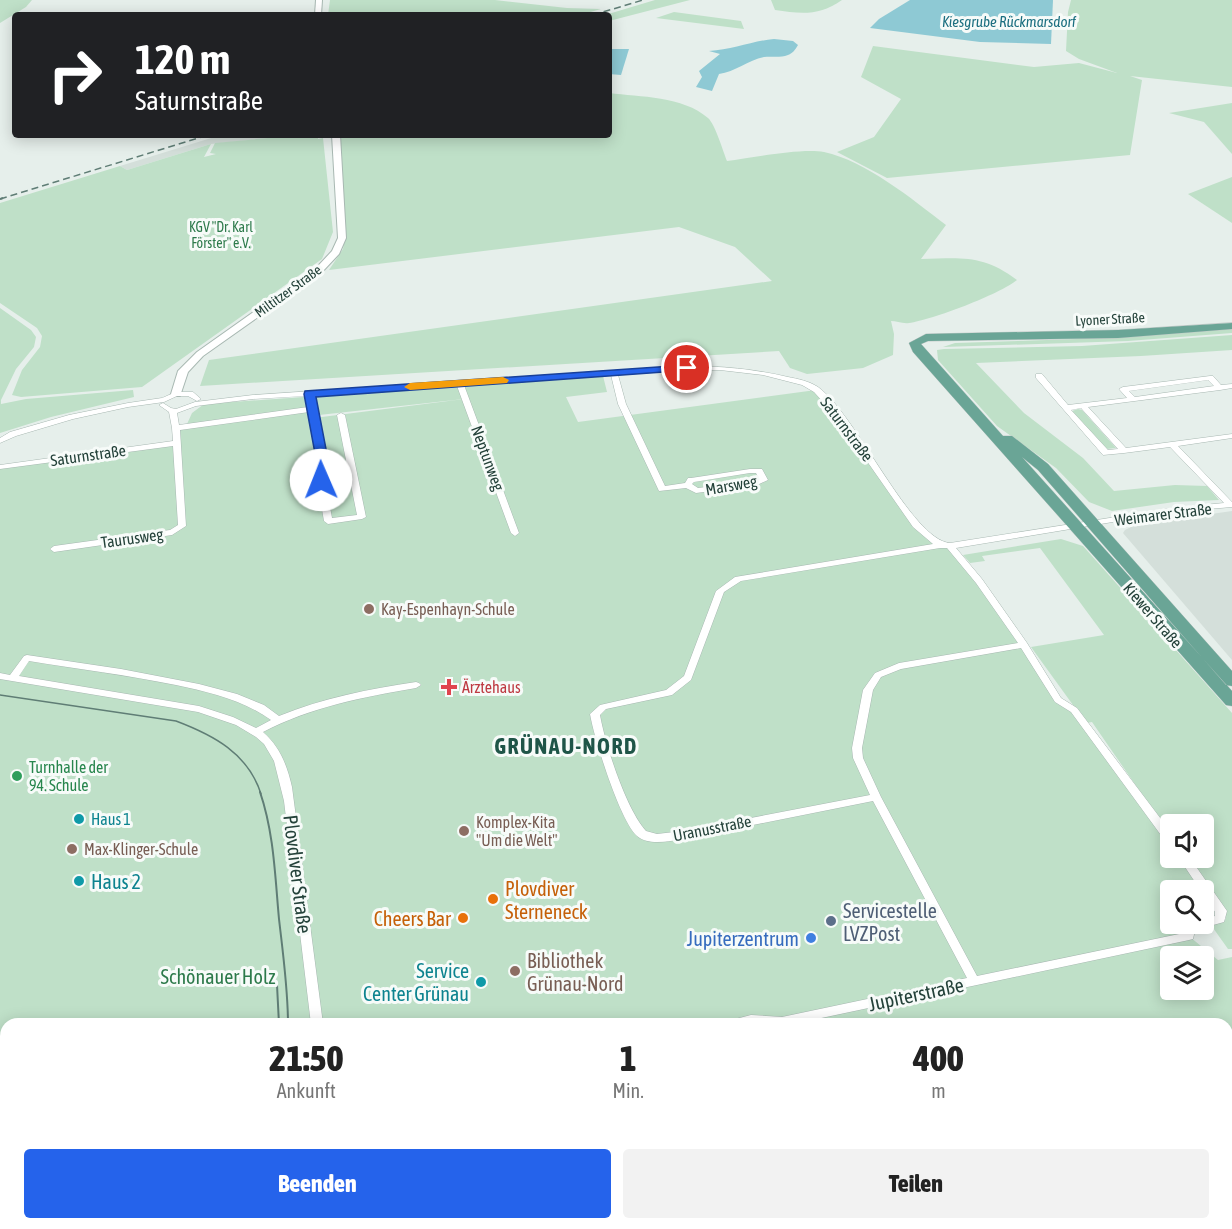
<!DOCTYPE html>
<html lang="de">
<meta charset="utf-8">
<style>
:root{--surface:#fff;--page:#f2f2f2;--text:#222;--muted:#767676;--accent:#2563eb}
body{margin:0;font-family:"Asap Condensed",sans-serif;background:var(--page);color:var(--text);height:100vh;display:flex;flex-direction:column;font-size:22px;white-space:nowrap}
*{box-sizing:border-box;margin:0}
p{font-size:20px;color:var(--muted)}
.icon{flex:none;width:33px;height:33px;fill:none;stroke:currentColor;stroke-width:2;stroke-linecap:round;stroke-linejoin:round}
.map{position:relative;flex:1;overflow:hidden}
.side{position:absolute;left:0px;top:1018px;width:1233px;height:212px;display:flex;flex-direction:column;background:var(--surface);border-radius:18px 18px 0 0;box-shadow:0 3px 15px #0003}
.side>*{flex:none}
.hud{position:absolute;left:12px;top:12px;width:600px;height:126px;border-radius:6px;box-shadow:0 3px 15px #0003;background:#202124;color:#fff;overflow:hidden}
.controls{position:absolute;left:1160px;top:814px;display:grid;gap:12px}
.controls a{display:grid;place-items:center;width:54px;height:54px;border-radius:6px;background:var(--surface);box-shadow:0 3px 15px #0003;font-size:30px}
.pin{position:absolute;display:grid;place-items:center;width:51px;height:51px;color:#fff;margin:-26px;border:3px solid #fff;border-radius:50%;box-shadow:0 2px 6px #0007}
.me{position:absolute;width:66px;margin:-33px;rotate:359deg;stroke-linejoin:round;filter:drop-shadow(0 0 4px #0008)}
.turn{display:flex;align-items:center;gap:21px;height:126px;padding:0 24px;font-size:27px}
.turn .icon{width:78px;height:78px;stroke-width:2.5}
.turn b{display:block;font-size:42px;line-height:51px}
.eta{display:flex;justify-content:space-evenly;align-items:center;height:102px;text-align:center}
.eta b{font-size:36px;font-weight:800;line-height:42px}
.button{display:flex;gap:12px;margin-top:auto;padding:12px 24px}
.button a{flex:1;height:69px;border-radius:6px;background:var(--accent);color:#fff;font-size:24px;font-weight:800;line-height:69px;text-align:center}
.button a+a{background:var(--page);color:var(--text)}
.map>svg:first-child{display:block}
.built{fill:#d4dfda}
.green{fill:#bfe0c8;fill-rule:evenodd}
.water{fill:#8ec9d4}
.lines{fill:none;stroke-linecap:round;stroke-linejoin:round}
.minor-casing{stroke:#a8b8b2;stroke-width:1}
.tertiary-casing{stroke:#a8b8b2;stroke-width:2}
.primary-casing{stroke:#c2cac8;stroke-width:1}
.minor{fill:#fff;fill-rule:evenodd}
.tertiary{fill:#fff;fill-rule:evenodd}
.primary{fill:#6aa596;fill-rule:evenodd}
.tram-far1{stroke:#5f7d75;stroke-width:1.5}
.tram{stroke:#5f7d75;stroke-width:2}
.rail-far1{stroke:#5f7d75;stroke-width:1.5;stroke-dasharray:7 4;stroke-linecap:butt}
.rail{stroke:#5f7d75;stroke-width:2;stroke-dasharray:9 4.5;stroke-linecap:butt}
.route{fill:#2563eb;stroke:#184099;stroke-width:1.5}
.slow{fill:#f59e0b}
.education-dot{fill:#8d6e63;stroke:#f7fbf9;stroke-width:2}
.health-dot{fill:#e0444e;stroke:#f7fbf9;stroke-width:2}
.leisure-dot{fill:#2e9e5b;stroke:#f7fbf9;stroke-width:2}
.culture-dot{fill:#0f9aa8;stroke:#f7fbf9;stroke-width:2}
.food-dot{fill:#e8710a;stroke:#f7fbf9;stroke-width:2}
.service-dot{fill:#5c6f8a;stroke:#f7fbf9;stroke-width:2}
.shop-dot{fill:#3f7fe0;stroke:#f7fbf9;stroke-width:2}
.labels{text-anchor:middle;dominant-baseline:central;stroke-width:6;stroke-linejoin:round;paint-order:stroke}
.far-park-label{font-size:14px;fill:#2d7a4b;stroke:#f7fbf9}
.far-street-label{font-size:14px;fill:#24423a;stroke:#f7fbf9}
.far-water-label{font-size:15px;font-style:italic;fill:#1c6f80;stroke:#f7fbf9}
.street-label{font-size:16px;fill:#24423a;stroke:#f7fbf9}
.education-label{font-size:16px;fill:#785e54;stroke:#f7fbf9;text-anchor:start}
.health-label{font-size:16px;fill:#be3a42;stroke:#f7fbf9;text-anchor:start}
.leisure-label{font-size:16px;fill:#27864d;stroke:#f7fbf9;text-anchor:start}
.culture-label{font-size:16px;fill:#0d838f;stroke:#f7fbf9;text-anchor:start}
.near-street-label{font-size:20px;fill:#24423a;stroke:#f7fbf9}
.near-culture-label{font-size:20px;fill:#0d838f;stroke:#f7fbf9;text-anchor:start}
.near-food-label{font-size:20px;fill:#c56008;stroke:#f7fbf9;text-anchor:start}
.near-service-label{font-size:20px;fill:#4e5e75;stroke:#f7fbf9;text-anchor:start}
.near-shop-label{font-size:20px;fill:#366cbe;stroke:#f7fbf9;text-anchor:end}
.near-education-label{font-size:20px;fill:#785e54;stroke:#f7fbf9;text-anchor:start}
.near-park-label{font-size:20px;fill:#2d7a4b;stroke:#f7fbf9}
.district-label{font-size:22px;font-weight:bold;letter-spacing:1.5px;fill:#1f5548;stroke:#f7fbf9}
</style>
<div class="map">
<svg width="1232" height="1229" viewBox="0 0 1232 1229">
<rect width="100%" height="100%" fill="#e6efeb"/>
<g class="built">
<path d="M 221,135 L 301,135 L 211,144 L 127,170 L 120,166 Z"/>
<path d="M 1232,511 L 1232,660 L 1123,533 L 1125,530 L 1135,525 Z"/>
</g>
<g class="green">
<path d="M 0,0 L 32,0 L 26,7 L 0,23 Z"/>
<path d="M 330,0 L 495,0 L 567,8 L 601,9 L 580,15 L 328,15 Z"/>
<path d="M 655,0 L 690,0 L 609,21 L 609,15 L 605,15 Z"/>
<path d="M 771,0 L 842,0 C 820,16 801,14 775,10 Z"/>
<path d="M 1071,0 L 1232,0 L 1232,87 L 1130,76 L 1142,80 L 1130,155 L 887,178 L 837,152 L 874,137 L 901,99 L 861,77 L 873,46 L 1034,67 L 1079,63 L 1117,73 L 1079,59 L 1066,51 L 1068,12 Z"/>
<path d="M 674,12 L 741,21 L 744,29 L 656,18 Z"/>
<path d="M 609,93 C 640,97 683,96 708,118 C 715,124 723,151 727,161 C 752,158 800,148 824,152 C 866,161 912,199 946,225 L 921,259 C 961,258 983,254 1017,280 C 1000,294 932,320 909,323 C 903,324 896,321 891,321 L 894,334 L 893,355 L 863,368 L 807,374 L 790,368 L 779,351 L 200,386 L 209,360 L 772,281 L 735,247 L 679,227 L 329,270 L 343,249 L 346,228 L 338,135 L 609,135 Z"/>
<path d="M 1232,103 L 1232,154 L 1204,122 L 1169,113 Z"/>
<path d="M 301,135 L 318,135 L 318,139 L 323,138 L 333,232 L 322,259 L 142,387 L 21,397 L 12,395 L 22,370 L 40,347 L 42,336 L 37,328 L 0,303 L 0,203 L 120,166 L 127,170 L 211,144 L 204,157 L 216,154 L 210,153 L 215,143 Z"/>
<path d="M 1232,177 L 1232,223 L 1188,194 Z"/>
<path d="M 0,308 L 31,330 L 36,337 L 34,347 L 16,369 L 1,400 L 1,404 L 26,399 L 133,390 L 134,397 L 51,417 L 0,433 Z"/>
<path d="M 1232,328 L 1232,333 L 1128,341 L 943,347 L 955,343 L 1108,338 Z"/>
<path d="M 1232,335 L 1232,350 L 1141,356 L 976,363 L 1024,413 L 1083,458 L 1114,491 L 1175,485 L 1207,486 L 1219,500 L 1174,502 L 1112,511 L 1089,502 L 1056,468 L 997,426 L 938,360 L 937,350 L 944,349 L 1082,346 Z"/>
<path d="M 603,376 L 607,392 L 566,397 L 578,422 L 816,390 L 826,401 L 916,525 L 940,545 L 950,546 L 979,581 L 1058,700 L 1074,710 L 1170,840 L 1170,858 L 1203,858 L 1203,825 L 1170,825 L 1170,835 L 1092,722 L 1086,723 L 1031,647 L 1104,635 L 1040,548 L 982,556 L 985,561 L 970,563 L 963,555 L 1061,539 L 1083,546 L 1232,713 L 1232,949 L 1228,949 L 1211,925 L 1226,919 L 1224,910 L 1211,895 L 1203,910 L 1203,891 L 1170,891 L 1170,924 L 1196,924 L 1190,937 L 1218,960 L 1232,957 L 1232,1229 L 0,1229 L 0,467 L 176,443 L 176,428 L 312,409 L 314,418 L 464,399 L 319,415 L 316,407 L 187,424 L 192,413 L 204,404 ZM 1170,957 L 1203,957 L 1203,990 L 1170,990 ZM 6,1024 L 1227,1024 L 1227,1224 L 6,1224 Z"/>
<path d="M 1078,409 L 1082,410 L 1116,448 L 1106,449 L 1072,411 Z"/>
</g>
<g class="water">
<path d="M 910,0 L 1053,0 L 1051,44 L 980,42 L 870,28 L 879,19 Z"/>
<path d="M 774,39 L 793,41 L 798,45 C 795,50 793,53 788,55 C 780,58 772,56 764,57 C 748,60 735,72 719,74 L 712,91 L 696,87 L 702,77 L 699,71 L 720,54 L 709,51 C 732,50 752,41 774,39 Z"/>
<path d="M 609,49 L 629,49 L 621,75 L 609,74 Z"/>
</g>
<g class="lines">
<defs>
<g id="minor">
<path d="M 687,366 C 721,366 754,369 788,377 C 798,379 809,381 818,387 C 856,414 911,540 950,543 L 1173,508 L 1224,503 L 1170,447 L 1124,453 L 1103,455 L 1036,378 L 1036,374 L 1042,374 L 1068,405 L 1127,398 L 1119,389 L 1123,387 L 1210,376 L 1213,376 L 1221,385 L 1232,384 L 1232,388 L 1220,390 L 1088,407 L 1126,448 L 1232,434 L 1232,438 L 1178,446 L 1232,502 L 1232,507 L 1173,512 L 956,548 L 982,579 L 1027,643 L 1061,698 L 1077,708 L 1170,831 L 1170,843 L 1166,842 L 1071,712 L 1055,702 L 1021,648 L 901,669 L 881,677 L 873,690 L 862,748 L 863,758 L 881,797 L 977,976 L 1184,933 L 1186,924 L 1203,924 L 1203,919 L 1215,916 L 1215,912 L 1203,894 L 1203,891 L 1201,891 L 1179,858 L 1190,858 L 1227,911 L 1224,922 L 1195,930 L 1193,939 L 1189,940 L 793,1024 L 726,1024 L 728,1021 L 751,1015 L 782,1017 L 967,978 L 873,801 L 683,839 C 669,841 649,846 637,836 C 620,821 594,738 590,714 L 600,705 L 666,690 L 684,676 L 716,591 L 735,577 L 933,544 L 913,527 L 834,414 L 814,392 L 802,385 L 763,375 L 720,370 L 687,370 L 618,375 L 626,404 L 665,486 L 685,483 L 688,478 L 691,478 L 750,469 L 762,469 L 768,480 L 757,485 L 696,493 L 686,488 L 659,491 L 618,404 L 611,375 L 464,385 L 519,533 L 515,536 L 511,533 L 457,386 L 313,395 L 329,475 L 325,480 L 332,518 L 357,515 L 337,415 L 341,413 L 345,415 L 366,517 L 362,519 L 328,524 L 324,521 L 317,480 L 321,475 L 309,412 L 180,430 L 186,526 L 172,535 L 54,552 L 50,549 L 54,546 L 170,530 L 178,525 L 173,446 L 0,469 L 0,465 L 173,441 L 172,428 L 169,412 L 159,405 L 163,403 L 171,408 L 176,409 L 195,402 L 253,395 ZM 1208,380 L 1214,386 L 1135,397 L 1129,391 ZM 306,396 L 308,407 L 179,425 L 177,413 L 196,406 L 253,399 ZM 1081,408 L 1118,449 L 1108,450 L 1071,410 ZM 750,473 L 756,473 L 759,479 L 755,481 L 698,488 L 692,484 L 694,482 ZM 940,548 L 947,548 L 976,583 L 1018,643 L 899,663 L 875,673 L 863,690 L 852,748 L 853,758 L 870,795 L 683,831 L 657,834 L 646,831 C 626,809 605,744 600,715 L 606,709 L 672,695 L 691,680 L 724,592 L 741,581 Z"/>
<path d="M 176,392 L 193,392 L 201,399 L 197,401 L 188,396 L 177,396 L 164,402 L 128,407 L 73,419 L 16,436 L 0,443 L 0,438 L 10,432 L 69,415 L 128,403 L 162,398 Z"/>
<path d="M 27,655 L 121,669 L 199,684 L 237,694 L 264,705 L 279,716 C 323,698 369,689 416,682 L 419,683 L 421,685 L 416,688 C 363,697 311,707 263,732 C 280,747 287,765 292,787 L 323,1024 L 311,1024 L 284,801 L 274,761 L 264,744 L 256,737 L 236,725 L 198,712 L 0,679 L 0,673 L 10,675 L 24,656 ZM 29,661 C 78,669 127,675 176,685 C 209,692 243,700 271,720 L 256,728 L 233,717 L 199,706 L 19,676 Z"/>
<path d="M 258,1224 L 272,1224 L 270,1229 L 256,1229 Z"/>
<path d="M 1047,1224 L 1064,1224 L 1067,1229 L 1050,1229 Z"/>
</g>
<g id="tertiary">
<path d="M 316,0 L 322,0 L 321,15 L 315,15 Z"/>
<path d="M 332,135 L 340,135 L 346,238 L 339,254 L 323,271 L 203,356 L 188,372 L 180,396 L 172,396 L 171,394 L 178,371 L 197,352 L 317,267 L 332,251 L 338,238 Z"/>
</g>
<path id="primary" d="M 1232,323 L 1232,329 L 1118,338 L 928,341 L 921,344 L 1003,436 L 1012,436 L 1048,464 L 1232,671 L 1232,686 L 1226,685 L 1038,470 L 1022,457 L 1232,691 L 1232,706 L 1226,705 L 913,352 L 909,343 L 926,334 L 1118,330 Z"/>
</defs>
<use href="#minor" class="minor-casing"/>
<use href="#tertiary" class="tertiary-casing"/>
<use href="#primary" class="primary-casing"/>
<use href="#minor" class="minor"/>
<use href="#tertiary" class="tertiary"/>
<use href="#primary" class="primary"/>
<path class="tram-far1" d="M 0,695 L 176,721 C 213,735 248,753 261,794"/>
<g class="tram">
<path d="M 260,792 C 274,833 275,876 279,919 C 283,954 288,989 288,1024"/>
<path d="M 277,985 L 279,1024"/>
<path d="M 217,1229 L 219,1224"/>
<path d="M 228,1229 L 231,1224"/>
</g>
<g class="rail-far1">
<path d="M 593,15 L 643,0"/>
<path d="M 0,199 L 208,135"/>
</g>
<path class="rail" d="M 0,199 L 3,198"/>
</g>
<path class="route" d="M 687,365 L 693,368 L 691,370 L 316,397 L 331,475 L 325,483 L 321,484 L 315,480 L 319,475 L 304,394 L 305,391 Z"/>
<path class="slow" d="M 503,377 L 509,380 L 507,383 L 410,390 L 404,387 L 410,383 Z"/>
<g class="education-dot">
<circle cx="369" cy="609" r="6"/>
<circle cx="464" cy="831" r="6"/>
<circle cx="72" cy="849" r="6"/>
<circle cx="515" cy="971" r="6"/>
</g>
<path class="health-dot" d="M446 678h6v6h6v6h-6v6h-6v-6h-6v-6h6z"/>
<circle class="leisure-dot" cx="17" cy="776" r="6"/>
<g class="culture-dot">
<circle cx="79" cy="819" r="6"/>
<circle cx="79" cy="881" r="6"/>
<circle cx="481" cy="982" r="6"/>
</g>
<g class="food-dot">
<circle cx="493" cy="899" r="6"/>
<circle cx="463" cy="918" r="6"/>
</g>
<circle class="service-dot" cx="831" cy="921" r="6"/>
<circle class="shop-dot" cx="811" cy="938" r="6"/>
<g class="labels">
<g class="far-park-label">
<text x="221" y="227">KGV "Dr. Karl<tspan x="221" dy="16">Förster" e.V.</tspan></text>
</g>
<g class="far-street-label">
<text transform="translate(288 291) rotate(-36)">Miltitzer Straße</text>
<text transform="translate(1110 319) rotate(-3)">Lyoner Straße</text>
</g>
<g class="far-water-label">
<text x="1009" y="21">Kiesgrube Rückmarsdorf</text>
</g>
<g class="street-label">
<text transform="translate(847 429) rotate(53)">Saturnstraße</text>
<text transform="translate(88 455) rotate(-8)">Saturnstraße</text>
<text transform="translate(488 458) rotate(70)">Neptunweg</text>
<text transform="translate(731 485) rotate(-10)">Marsweg</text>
<text transform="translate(1163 514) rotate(-7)">Weimarer Straße</text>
<text transform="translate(132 538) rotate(-8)">Taurusweg</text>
<text transform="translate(1153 615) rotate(49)">Kiewer Straße</text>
<text transform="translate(712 828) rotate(-11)">Uranusstraße</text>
</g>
<g class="education-label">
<text x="381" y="609">Kay-Espenhayn-Schule</text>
<text x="476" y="822">Komplex-Kita<tspan x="476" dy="18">"Um die Welt"</tspan></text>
<text x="84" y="849">Max-Klinger-Schule</text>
</g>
<g class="health-label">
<text x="462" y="687">Ärztehaus</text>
</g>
<g class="leisure-label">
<text x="29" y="767">Turnhalle der<tspan x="29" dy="18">94. Schule</tspan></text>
</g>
<g class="culture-label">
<text x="91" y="819">Haus 1</text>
</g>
<g class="near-street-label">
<text transform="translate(298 874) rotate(83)">Plovdiver Straße</text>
<text transform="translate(916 994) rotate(-12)">Jupiterstraße</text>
</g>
<g class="near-culture-label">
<text x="91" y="881">Haus 2</text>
<text x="469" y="970" text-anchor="end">Service<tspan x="469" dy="23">Center Grünau</tspan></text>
</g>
<g class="near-food-label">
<text x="505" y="888">Plovdiver<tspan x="505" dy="23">Sterneneck</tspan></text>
<text x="451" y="918" text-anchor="end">Cheers Bar</text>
</g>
<g class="near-service-label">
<text x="843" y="910">Servicestelle<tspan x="843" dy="23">LVZPost</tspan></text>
</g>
<g class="near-shop-label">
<text x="799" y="938">Jupiterzentrum</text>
</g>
<g class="near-education-label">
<text x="527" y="960">Bibliothek<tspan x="527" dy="23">Grünau-Nord</tspan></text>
</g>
<g class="near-park-label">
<text x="218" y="976">Schönauer Holz</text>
</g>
<g class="district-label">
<text x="566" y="746">GRÜNAU-NORD</text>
</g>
</g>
</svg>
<div class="controls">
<a><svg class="icon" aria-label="sound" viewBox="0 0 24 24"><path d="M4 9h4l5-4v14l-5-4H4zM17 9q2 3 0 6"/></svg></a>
<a><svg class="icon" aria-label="search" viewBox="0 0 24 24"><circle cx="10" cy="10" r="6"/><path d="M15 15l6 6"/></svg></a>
<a><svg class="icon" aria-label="layers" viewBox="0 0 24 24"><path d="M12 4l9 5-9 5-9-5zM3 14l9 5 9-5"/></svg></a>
</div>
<div class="pin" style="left:687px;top:368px;background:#d93025"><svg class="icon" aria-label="arrive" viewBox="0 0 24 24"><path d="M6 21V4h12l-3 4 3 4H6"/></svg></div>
<svg class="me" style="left:321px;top:480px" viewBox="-20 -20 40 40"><circle r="19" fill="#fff"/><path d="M0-13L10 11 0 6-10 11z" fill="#2563eb"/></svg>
<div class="hud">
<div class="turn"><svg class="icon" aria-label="right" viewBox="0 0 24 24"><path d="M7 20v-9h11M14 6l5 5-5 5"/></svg><div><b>120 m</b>Saturnstraße</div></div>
</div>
<section class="side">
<div class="eta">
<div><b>21:50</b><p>Ankunft</p></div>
<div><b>1</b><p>Min.</p></div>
<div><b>400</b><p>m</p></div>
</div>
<div class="button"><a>Beenden</a><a>Teilen</a></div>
</section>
</div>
